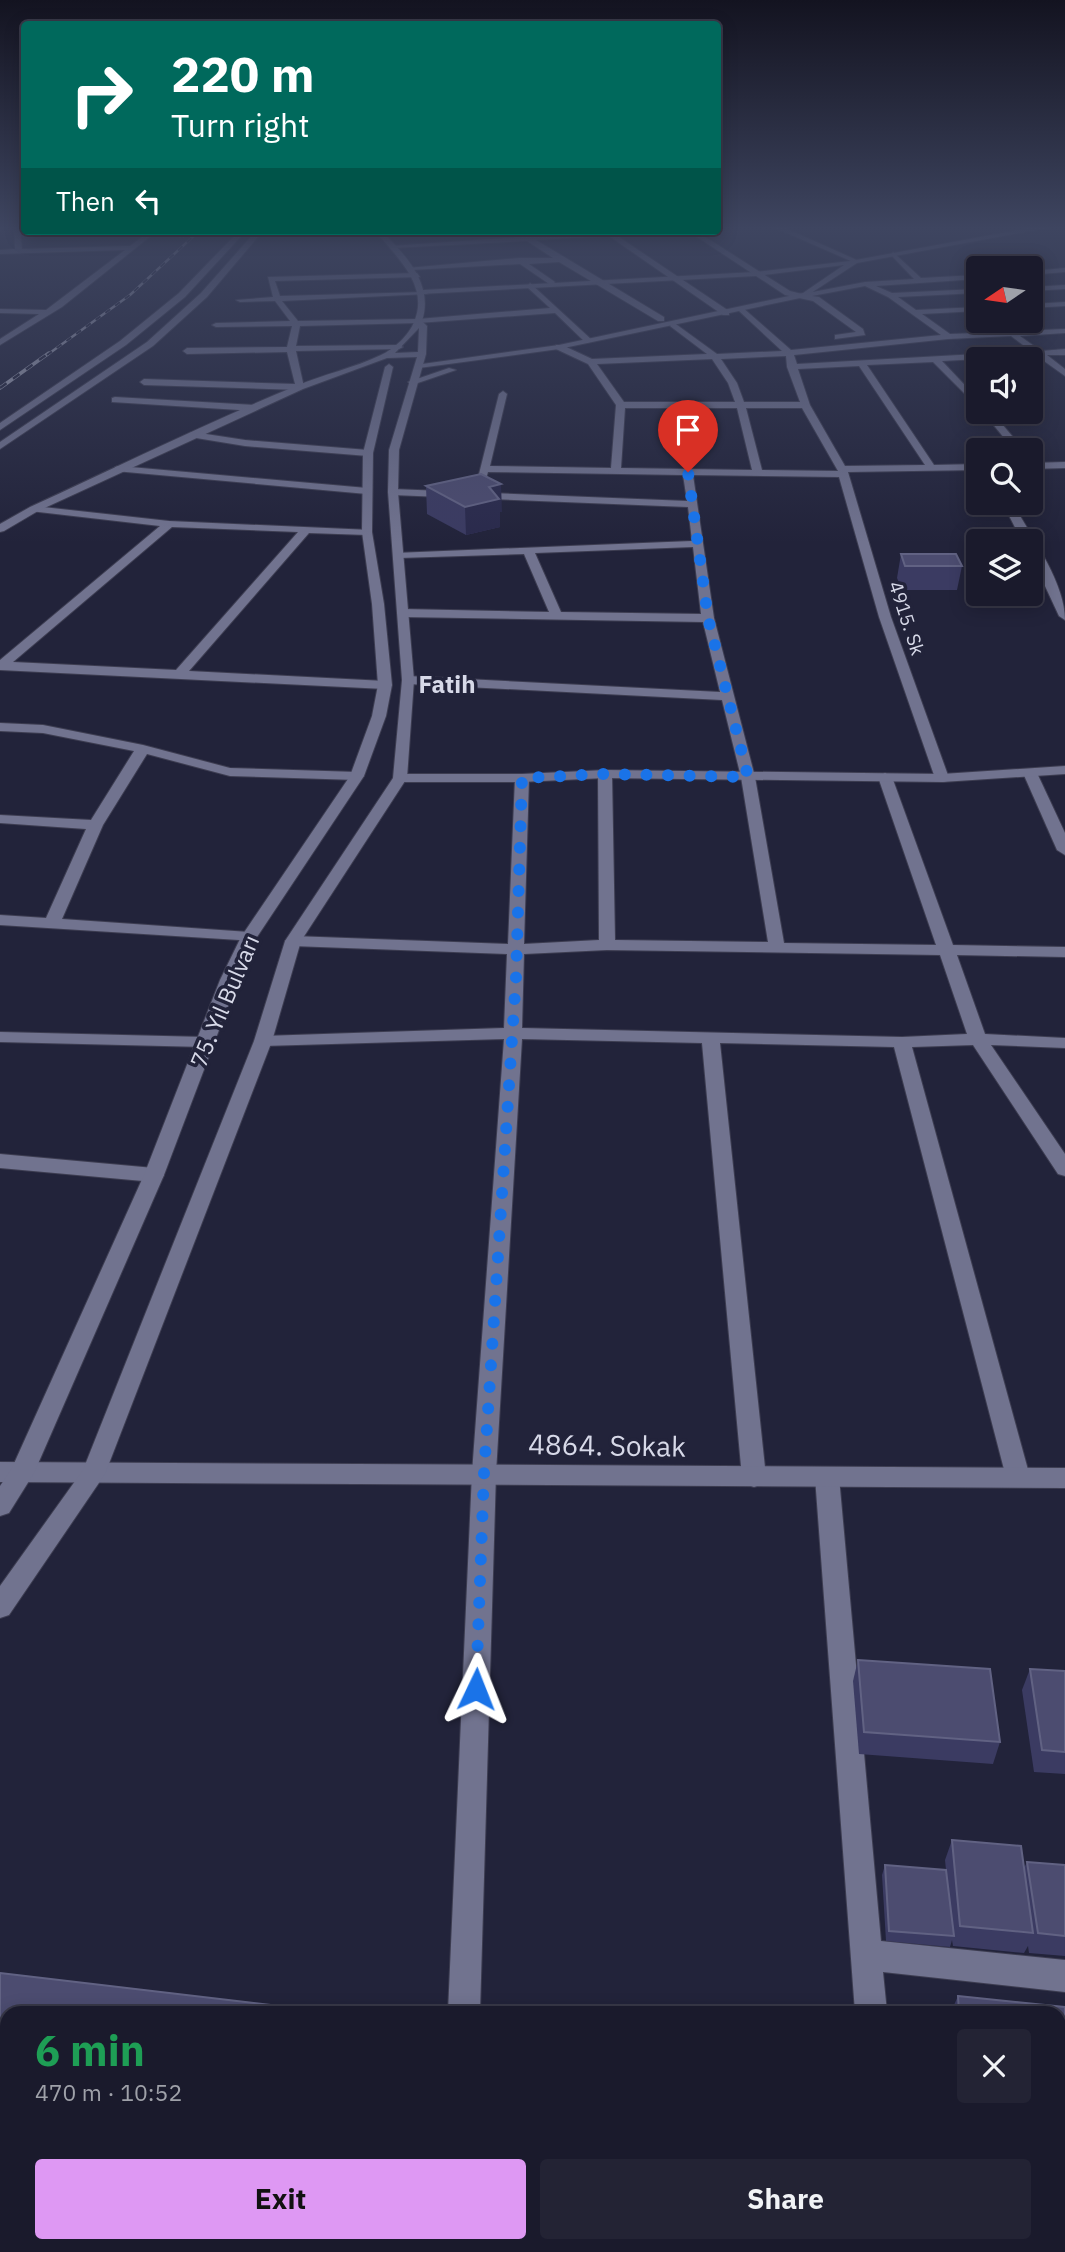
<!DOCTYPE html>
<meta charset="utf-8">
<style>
:root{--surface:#1a1a2c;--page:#232334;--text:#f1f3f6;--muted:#9fa1a9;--line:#383848;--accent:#de98f3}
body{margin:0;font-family:"IBM Plex Sans",sans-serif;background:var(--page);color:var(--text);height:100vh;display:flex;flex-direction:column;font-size:26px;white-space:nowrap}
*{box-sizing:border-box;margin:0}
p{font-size:23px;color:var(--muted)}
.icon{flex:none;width:38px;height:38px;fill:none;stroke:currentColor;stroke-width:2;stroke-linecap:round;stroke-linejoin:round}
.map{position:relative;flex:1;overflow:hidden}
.details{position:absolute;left:0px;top:2006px;width:1066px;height:247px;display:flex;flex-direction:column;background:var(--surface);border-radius:21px 21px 0 0;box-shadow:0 4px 18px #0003,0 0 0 2px var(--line)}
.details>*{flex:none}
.top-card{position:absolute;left:21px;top:21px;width:700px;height:214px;border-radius:7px;box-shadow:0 4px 18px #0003,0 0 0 2px var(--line);background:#00695c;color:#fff;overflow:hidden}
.needle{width:46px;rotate:257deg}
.fabs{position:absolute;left:966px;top:256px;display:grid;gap:14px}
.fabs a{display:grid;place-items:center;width:77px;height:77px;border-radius:7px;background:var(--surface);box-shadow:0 4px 18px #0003,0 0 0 2px var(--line);font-size:35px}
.pin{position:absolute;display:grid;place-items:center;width:60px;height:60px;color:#fff;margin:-72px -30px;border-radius:50% 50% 50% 0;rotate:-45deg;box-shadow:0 0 7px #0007}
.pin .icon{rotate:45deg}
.me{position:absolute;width:77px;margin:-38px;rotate:2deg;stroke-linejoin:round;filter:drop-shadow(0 0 5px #0008)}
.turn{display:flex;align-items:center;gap:24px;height:147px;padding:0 35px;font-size:32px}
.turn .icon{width:91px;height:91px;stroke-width:2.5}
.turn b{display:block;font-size:49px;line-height:60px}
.then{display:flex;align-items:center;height:66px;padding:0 35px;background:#0003;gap:14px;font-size:26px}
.round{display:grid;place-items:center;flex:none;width:74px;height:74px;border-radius:7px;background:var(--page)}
.overview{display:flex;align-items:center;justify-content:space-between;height:119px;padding:0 35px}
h1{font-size:42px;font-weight:800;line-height:52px;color:#1e9e55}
.button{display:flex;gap:14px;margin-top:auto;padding:14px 35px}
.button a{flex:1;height:80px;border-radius:7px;background:var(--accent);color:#111;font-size:28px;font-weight:800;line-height:80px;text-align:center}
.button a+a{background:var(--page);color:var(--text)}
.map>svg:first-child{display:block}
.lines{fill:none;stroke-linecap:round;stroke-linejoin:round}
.minor-casing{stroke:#3d3d51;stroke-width:2}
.tertiary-casing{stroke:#3d3d51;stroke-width:2}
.secondary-casing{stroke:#3d3d51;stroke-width:2}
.path{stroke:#5d5e72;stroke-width:2;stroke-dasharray:2 2;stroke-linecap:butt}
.minor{fill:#71738f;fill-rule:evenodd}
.tertiary{fill:#71738f;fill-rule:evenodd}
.secondary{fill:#71738f;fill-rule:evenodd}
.rail-far1-casing{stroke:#a0a2b3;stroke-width:2.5}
.rail-casing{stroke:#a0a2b3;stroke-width:3.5}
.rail-far1{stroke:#22233a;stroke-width:2;stroke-dasharray:6;stroke-linecap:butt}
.rail{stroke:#22233a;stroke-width:2.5;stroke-dasharray:8;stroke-linecap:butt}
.wall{fill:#3b3b62}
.shaded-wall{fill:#2a2a4c}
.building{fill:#4c4c70;stroke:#616283;stroke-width:2}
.route{stroke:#1a73e8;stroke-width:12;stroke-dasharray:0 21.6}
.labels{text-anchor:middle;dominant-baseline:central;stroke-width:7;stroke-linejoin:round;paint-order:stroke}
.far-street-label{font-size:19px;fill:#d7d9e8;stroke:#22233a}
.street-label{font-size:23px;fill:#d7d9e8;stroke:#22233a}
.far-district-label{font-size:24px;font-weight:bold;fill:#d7d9e8;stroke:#22233a}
.near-street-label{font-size:28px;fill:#d7d9e8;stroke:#22233a}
</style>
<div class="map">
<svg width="1065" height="2252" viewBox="0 0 1065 2252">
<rect width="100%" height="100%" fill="#22233a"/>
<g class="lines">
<defs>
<g id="minor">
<path d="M 0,227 L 6,227 L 0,230 Z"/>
<path d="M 14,227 L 20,227 L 22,249 L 130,246 L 150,231 L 157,231 L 62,307 L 0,345 L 0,339 L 39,314 L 0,313 L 0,309 L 46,310 L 125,250 L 0,254 L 0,250 L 15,249 Z"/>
<path d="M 773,227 L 783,227 L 859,261 L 853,262 Z"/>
<path d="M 610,231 L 729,311 L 729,315 L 723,315 L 609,236 L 536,240 L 664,317 L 664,321 L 658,321 L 559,262 L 529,264 L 555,282 L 552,286 L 520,264 L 411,270 L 407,268 L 519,258 L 553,258 L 527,241 L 393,248 L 390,246 Z"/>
<path d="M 688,231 L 696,231 L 790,291 L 802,294 L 865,282 L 914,279 L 891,255 L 893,252 L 921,278 L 978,275 L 978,279 L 876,286 L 892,293 L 978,289 L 978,293 L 898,297 L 916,310 L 978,307 L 978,311 L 922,314 L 950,334 L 1005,332 L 990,320 L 999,320 L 1014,331 L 1065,329 L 1065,333 L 1020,336 L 1041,351 L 1065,349 L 1065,355 L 1047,355 L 1065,369 L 1065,376 L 1037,356 L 942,361 L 978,399 L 978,407 L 933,362 L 867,365 L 934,465 L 978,464 L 978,470 L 848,472 L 891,617 L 949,778 L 947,781 L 942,782 L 935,778 L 879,617 L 839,477 L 693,475 L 714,618 L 755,777 L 784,943 L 936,945 L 878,777 L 885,773 L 892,777 L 953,945 L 1065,947 L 1065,957 L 957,955 L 985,1034 L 1065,1038 L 1065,1048 L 991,1045 L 1065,1154 L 1065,1176 L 1058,1174 L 973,1045 L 912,1047 L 1030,1477 L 1027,1484 L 1018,1487 L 1009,1484 L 1006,1477 L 894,1047 L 720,1043 L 766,1477 L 763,1484 L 754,1487 L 745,1484 L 742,1477 L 702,1043 L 522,1039 L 496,1473 L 480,2012 L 448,2012 L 472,1473 L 504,1039 L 263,1046 L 254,1041 L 263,1036 L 504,1028 L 507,954 L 293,946 L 285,941 L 293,936 L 508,944 L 515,778 L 522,774 L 529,778 L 524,944 L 599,940 L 598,774 L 605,770 L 612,774 L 615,940 L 768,942 L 741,777 L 722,700 L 408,684 L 402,680 L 408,676 L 720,692 L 703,622 L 403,617 L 397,613 L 403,609 L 549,612 L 524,554 L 399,558 L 395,557 L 395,553 L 692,541 L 688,507 L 393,495 L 388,492 L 393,489 L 687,501 L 683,475 L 488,472 L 485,482 L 477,482 L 499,394 L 503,391 L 507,394 L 490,466 L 611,468 L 616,405 L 588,364 L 556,349 L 556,345 L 562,345 L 592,359 L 707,354 L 670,326 L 673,322 L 717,354 L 782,351 L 739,311 L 742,307 L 791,350 L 941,335 L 888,297 L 865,286 L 812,296 L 819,297 L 863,329 L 865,335 L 835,339 L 835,335 L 856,332 L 813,301 L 785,295 ZM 1011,336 L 1031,351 L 797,364 L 794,355 L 948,339 ZM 786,356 L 787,367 L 800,402 L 744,402 L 737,383 L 721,359 ZM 712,359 L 728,383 L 735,402 L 624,402 L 597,364 ZM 859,366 L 925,465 L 845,466 L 810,405 L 798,369 ZM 625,408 L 737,408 L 752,470 L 621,468 ZM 746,408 L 802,408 L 838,471 L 762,470 ZM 693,547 L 701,614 L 561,612 L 535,553 ZM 607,950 L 940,955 L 967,1034 L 902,1037 L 522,1028 L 524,954 Z"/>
<path d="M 1065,268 L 1065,272 L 1031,275 L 1031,271 Z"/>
<path d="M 417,273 L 420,277 L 275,281 L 280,296 L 424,292 L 428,294 L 282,301 L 298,321 L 418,319 L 550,308 L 527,287 L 530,283 L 593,341 L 586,343 L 555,313 L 418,323 L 300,326 L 296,346 L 399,345 L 403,347 L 399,349 L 296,351 L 304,387 L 300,390 L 144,385 L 140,382 L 144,379 L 295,384 L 287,352 L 187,354 L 183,351 L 187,348 L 287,347 L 292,326 L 216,327 L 212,325 L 216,323 L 290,321 L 275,301 L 240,302 L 236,300 L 273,297 L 268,277 Z"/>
<path d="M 1065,285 L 1065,289 L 1031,291 L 1031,287 Z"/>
<path d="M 1065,302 L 1065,306 L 1031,308 L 1031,304 Z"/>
<path d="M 115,397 L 255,405 L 260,408 L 255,411 L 112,402 L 112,398 Z"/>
<path d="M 982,411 L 991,411 L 1024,450 L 1014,450 Z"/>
<path d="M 193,432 L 245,440 L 368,450 L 373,453 L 368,456 L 245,446 L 190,437 L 190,433 Z"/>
<path d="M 1065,462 L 1065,468 L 1031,469 L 1031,463 Z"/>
<path d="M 119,466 L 367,488 L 372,491 L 367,494 L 115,471 L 115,467 Z"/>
<path d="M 1002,502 L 1012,502 C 1030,535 1065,582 1065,620 L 1059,616 L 1031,556 L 1031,541 L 1022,541 Z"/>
<path d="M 34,506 L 169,521 L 371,530 L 371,534 L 367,535 L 309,533 L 189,671 L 385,681 L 392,685 L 385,689 L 0,670 L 0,660 L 160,526 L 30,511 L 29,509 ZM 172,527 L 298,532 L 176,670 L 13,662 Z"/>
<path d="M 0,723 L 43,725 L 143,745 L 230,768 L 357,772 L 364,776 L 357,780 L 230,776 L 147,754 L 103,825 L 62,919 L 249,932 L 255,933 L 257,937 L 255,941 L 0,925 L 0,915 L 46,918 L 86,829 L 0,823 L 0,815 L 91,820 L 134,751 L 43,733 L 0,731 Z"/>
<path d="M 1030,769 L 1037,773 L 1065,833 L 1065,855 L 1057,850 L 1023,773 Z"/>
<path d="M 0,1032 L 205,1037 L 214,1042 L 205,1047 L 0,1042 Z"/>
<path d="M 0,1154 L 154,1168 L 161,1170 L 164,1175 L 161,1180 L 154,1182 L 0,1168 Z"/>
<path d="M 827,1467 L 836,1470 L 839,1477 L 881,1941 L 1065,1960 L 1065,1992 L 883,1972 L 887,2012 L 855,2012 L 815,1477 L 818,1470 Z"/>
<rect x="437" y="2245" width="36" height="7"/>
<path d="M 875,2245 L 910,2245 L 911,2252 L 875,2252 Z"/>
</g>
<g id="tertiary">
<path d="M 1035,227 L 1052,227 L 857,263 L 805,297 L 559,349 L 419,368 L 415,365 L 559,345 L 803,293 L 844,265 L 755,276 L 420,294 L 423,290 L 755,272 L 850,261 Z"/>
<path d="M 239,231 L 246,231 L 185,297 L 126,345 L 0,430 L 0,423 L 120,341 L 179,293 Z"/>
<path d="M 256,231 L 263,231 L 207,297 L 153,346 L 0,449 L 0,442 L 147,342 L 201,293 Z"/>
<path d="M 449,368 L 456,370 L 412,385 L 408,382 Z"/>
<path d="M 1065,766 L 1065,774 L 942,782 L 605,778 L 522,782 L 400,782 L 393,778 L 400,774 L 522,774 L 605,770 L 942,774 Z"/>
<path d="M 0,1462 L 1065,1468 L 1065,1488 L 0,1482 Z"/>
</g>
<g id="secondary">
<path d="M 375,231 L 382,231 C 406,256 434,284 422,321 L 427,326 L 426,354 L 399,450 L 398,492 L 414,680 L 407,778 L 301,941 L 272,1041 L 105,1474 L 9,1615 L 0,1618 L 0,1586 L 83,1470 L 254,1041 L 285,941 L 393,778 L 402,680 L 388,492 L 389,450 L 417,357 L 387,358 L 303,389 L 38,511 L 4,531 L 0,532 L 0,524 L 30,507 C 119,466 206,423 296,386 C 324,374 354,368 381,355 C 394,349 409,335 414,322 C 430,286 396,256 375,231 ZM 419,328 L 418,352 L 395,353 Z"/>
<path d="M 389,364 L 393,367 L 373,453 L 372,532 L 384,604 L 392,685 L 386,716 L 364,776 L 257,937 L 238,980 L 164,1175 L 34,1473 L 9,1513 L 0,1516 L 0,1486 L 12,1468 L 144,1175 L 220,980 L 241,937 L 350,776 L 372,716 L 378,685 L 372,604 L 362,532 L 363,453 L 385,367 Z"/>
</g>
</defs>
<use href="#minor" class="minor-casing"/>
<use href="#tertiary" class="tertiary-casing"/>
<use href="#secondary" class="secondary-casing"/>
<path class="path" d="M 175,236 L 183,237 L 188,231"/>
<use href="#minor" class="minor"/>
<use href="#tertiary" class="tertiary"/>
<use href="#secondary" class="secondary"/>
<defs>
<path id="rail-far1" d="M 47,355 L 130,295 L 199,231"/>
<path id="rail" d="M 0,388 L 49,353"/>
</defs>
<use href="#rail-far1" class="rail-far1-casing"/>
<use href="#rail" class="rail-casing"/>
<use href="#rail-far1" class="rail-far1"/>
<use href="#rail" class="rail"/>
</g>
<g class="wall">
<path d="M 426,486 L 502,512 L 500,512 L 500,527 L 466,535 L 427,514 Z"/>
<path d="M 901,554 L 962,566 L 957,590 L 902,590 L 897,578 Z"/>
<path d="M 858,1660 L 1000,1742 L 993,1764 L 859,1754 L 853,1681 Z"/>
<path d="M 1030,1669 L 1065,1671 L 1065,1774 L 1034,1772 L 1022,1690 Z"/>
<path d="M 952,1840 L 1024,1868 L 1027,1862 L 1065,1865 L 1065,1956 L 1029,1953 L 1028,1946 L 1024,1953 L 953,1946 L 952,1940 L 950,1947 L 886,1941 L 882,1875 L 885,1865 L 946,1870 L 945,1860 Z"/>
<path d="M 0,1973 L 7,2012 L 7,2214 L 0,2213 Z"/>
<path d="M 958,1996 L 1065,2007 L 1065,2226 L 1059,2225 L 1059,2012 L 951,2012 Z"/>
<path d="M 246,2245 L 287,2245 L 286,2250 Z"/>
<path d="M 1046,2245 L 1059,2245 L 1065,2252 L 1047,2252 Z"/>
</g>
<path class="shaded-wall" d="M 501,484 L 502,512 L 500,512 L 500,527 L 466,535 L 465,507 L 489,487 Z"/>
<g class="building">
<path d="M 481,474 L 501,484 L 489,487 L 499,499 L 465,507 L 426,486 Z"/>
<path d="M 901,554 L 956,554 L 962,566 L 905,566 Z"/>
<path d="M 858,1660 L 990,1669 L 1000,1742 L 864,1732 Z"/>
<path d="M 1030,1669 L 1065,1671 L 1065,1752 L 1042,1750 Z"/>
<path d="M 952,1840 L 1021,1846 L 1033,1933 L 960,1926 Z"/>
<path d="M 1027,1862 L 1065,1865 L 1065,1936 L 1038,1933 Z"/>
<path d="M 885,1865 L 946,1870 L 954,1936 L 889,1931 Z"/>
<path d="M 0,1973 L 321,2011 L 321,2012 L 7,2012 L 7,2191 L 0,2191 Z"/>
<path d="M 958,1996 L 1065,2007 L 1065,2120 L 1059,2119 L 1059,2012 L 959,2012 Z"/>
<path d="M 1059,2125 L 1065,2125 L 1065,2208 L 1059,2207 Z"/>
<path d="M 1059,2229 L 1065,2229 L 1065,2252 L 1060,2252 Z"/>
<path d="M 480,2245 L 850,2245 L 851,2252 L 480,2252 Z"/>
</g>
<linearGradient id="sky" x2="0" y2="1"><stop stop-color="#131320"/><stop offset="0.42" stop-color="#3e4560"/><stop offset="1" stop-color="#3e4560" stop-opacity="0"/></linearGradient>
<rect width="1065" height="543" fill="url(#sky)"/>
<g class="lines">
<path class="route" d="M 476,1689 L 484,1473 L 516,977 L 522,778 L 605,774 L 748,777 L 708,618 L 688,472"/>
</g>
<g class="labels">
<g class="far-street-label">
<text transform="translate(907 618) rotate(72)">4915. Sk</text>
</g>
<g class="street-label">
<text transform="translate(224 1001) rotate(-67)">75. Yıl Bulvarı</text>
</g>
<g class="far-district-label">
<text x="447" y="684">Fatih</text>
</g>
<g class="near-street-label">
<text transform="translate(607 1445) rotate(1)">4864. Sokak</text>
</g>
</g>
</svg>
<div class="fabs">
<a><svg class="needle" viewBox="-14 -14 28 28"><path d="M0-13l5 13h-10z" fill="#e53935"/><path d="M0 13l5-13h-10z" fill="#9fa1a9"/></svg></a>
<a><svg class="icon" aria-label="sound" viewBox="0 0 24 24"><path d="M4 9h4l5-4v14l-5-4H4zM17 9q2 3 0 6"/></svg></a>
<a><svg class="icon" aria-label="search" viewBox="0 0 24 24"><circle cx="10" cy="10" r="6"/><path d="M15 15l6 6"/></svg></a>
<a><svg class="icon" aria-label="layers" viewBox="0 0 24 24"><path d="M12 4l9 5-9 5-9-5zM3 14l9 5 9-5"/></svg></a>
</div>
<div class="pin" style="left:688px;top:472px;background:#d93025"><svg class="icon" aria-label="arrive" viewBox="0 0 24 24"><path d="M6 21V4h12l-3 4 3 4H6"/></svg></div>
<svg class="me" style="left:476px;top:1689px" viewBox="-20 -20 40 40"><path d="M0-17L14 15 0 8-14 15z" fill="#1a73e8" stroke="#fff" stroke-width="4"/></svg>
<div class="top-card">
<div class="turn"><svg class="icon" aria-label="right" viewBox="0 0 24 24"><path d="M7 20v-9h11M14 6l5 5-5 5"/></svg><div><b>220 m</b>Turn right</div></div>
<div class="then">Then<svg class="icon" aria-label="left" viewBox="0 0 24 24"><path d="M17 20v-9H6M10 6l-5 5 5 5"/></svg></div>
</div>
<section class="details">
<div class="overview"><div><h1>6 min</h1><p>470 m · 10:52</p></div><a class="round"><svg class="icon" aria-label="close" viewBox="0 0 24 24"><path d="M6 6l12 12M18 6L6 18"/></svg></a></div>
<div class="button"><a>Exit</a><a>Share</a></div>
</section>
</div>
